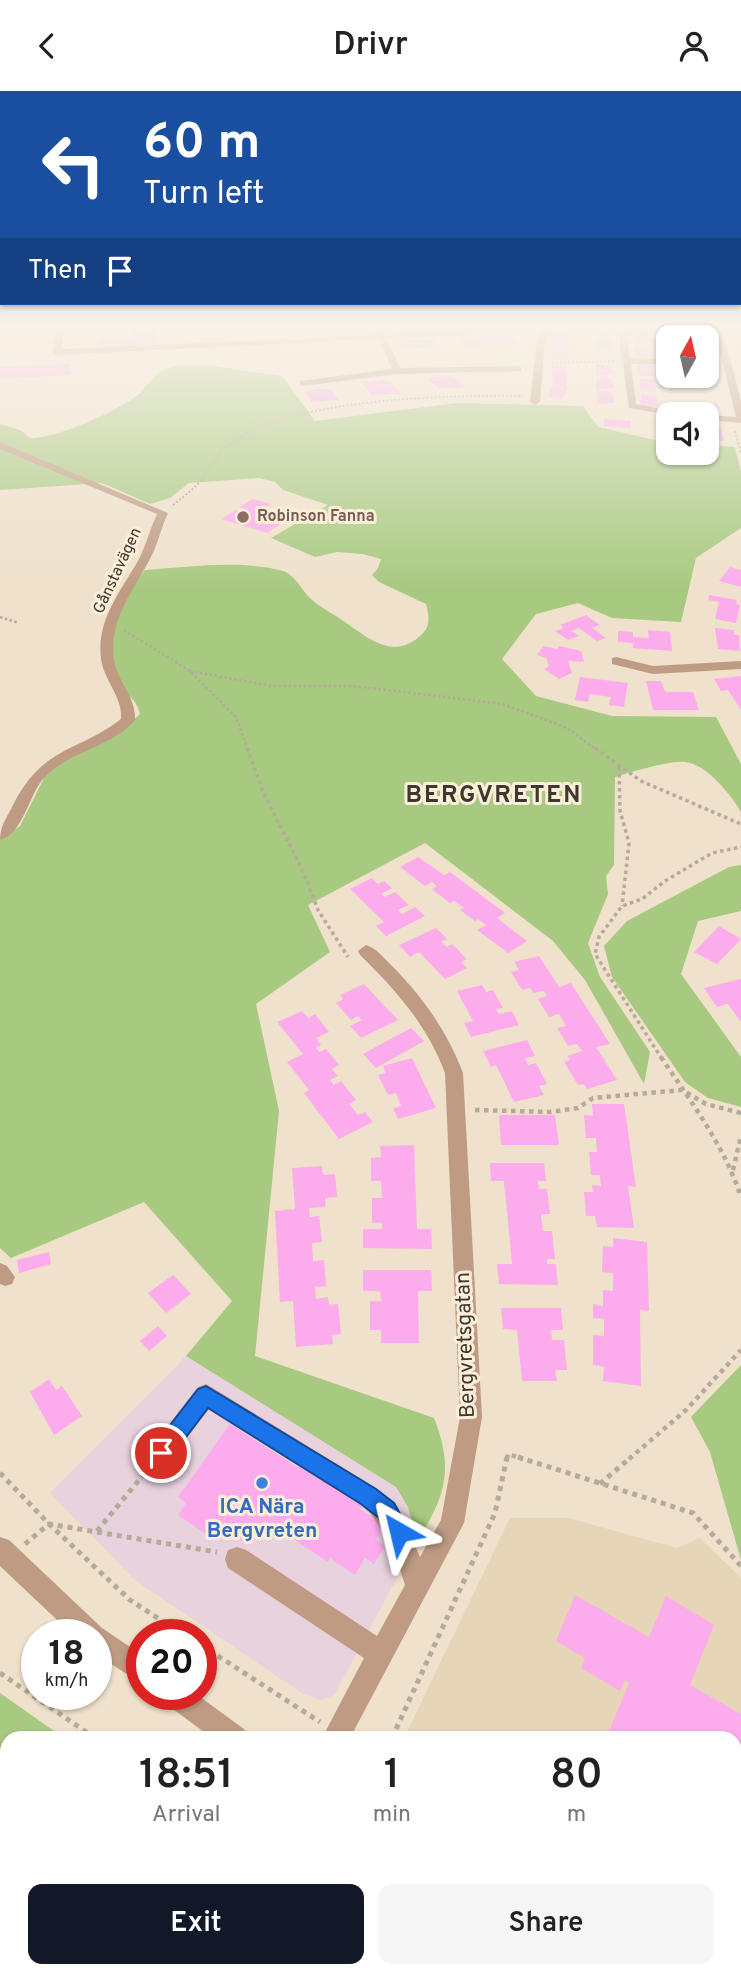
<!DOCTYPE html>
<meta charset="utf-8">
<style>
:root{--surface:#fff;--page:#f6f6f6;--text:#222;--muted:#767676;--accent:#111827}
body{margin:0;font-family:Overpass,sans-serif;background:var(--page);color:var(--text);height:100vh;display:flex;flex-direction:column;font-size:26px;white-space:nowrap}
*{box-sizing:border-box;margin:0}
p{font-size:23px;color:var(--muted)}
.icon{flex:none;width:38px;height:38px;fill:none;stroke:currentColor;stroke-width:2;stroke-linecap:round;stroke-linejoin:round}
.map{position:relative;flex:1;overflow:hidden}
.side{position:absolute;left:0px;top:1640px;width:742px;height:247px;display:flex;flex-direction:column;background:var(--surface);border-radius:21px 21px 0 0;box-shadow:0 2px 5px #0004}
.side>*{flex:none}
.hud{position:absolute;left:0px;top:0px;width:742px;height:214px;box-shadow:0 2px 5px #0004;background:#1a4fa0;color:#fff;overflow:hidden}
.needle{width:46px;rotate:8deg}
.tools{position:absolute;left:656px;top:234px;display:grid;gap:14px}
.tools a{display:grid;place-items:center;width:63px;height:63px;border-radius:14px;background:var(--surface);box-shadow:0 2px 5px #0004;font-size:35px}
.speed{position:absolute;left:21px;top:1528px;display:flex;gap:14px;font-size:35px;font-weight:700;text-align:center}
.speed>*{display:grid;place-content:center;width:91px;height:91px;border-radius:50%;background:var(--surface);box-shadow:0 2px 5px #0004;line-height:1}
.speed small{font-size:18px;font-weight:400}
.speed .limit{border:10px solid #d22;background:#fff;color:#111}
.pin{position:absolute;display:grid;place-items:center;width:60px;height:60px;color:#fff;margin:-30px;border:4px solid #fff;border-radius:50%;box-shadow:0 2px 7px #0007}
.me{position:absolute;width:77px;margin:-38px;rotate:323deg;stroke-linejoin:round;filter:drop-shadow(0 0 5px #0008)}
.turn{display:flex;align-items:center;gap:24px;height:147px;padding:0 28px;font-size:32px}
.turn .icon{width:91px;height:91px;stroke-width:2.5}
.turn b{display:block;font-size:49px;line-height:60px}
.then{display:flex;align-items:center;height:66px;padding:0 28px;background:#0003;gap:14px;font-size:26px}
.eta{display:flex;justify-content:space-evenly;align-items:center;height:119px;text-align:center}
.eta b{font-size:42px;font-weight:600;line-height:49px}
.action{display:flex;gap:14px;margin-top:auto;padding:14px 28px}
.action a{flex:1;height:80px;border-radius:14px;background:var(--accent);color:#fff;font-size:28px;font-weight:600;line-height:80px;text-align:center}
.action a+a{background:var(--page);color:var(--text)}
header{display:flex;justify-content:space-between;align-items:center;height:91px;padding:0 28px;background:var(--surface);font-size:32px;font-weight:600}
.map>svg:first-child{display:block}
.commercial{fill:#e8d2de}
.built{fill:#e6d5b7}
.green{fill:#a7c980}
.building{fill:#fcacec}
.lines{fill:none;stroke-linecap:round;stroke-linejoin:round}
.path-far4{stroke:#b6ab99;stroke-width:2;stroke-dasharray:2 2;stroke-linecap:butt}
.path-far3{stroke:#b6ab99;stroke-width:2.5;stroke-dasharray:2.5 2.5;stroke-linecap:butt}
.path-far2{stroke:#b6ab99;stroke-width:3.5;stroke-dasharray:3.5 3.5;stroke-linecap:butt}
.path-far1{stroke:#b6ab99;stroke-width:4.5;stroke-dasharray:4.5 4.5;stroke-linecap:butt}
.path{stroke:#b6ab99;stroke-width:5;stroke-dasharray:5 5;stroke-linecap:butt}
.minor{fill:#bf9b83;fill-rule:evenodd}
.route{fill:#1a73e8;stroke:#114b97;stroke-width:2}
.education-dot{fill:#8d6e63;stroke:#fceed8;stroke-width:2.5}
.shop-dot{fill:#3f7fe0;stroke:#fceed8;stroke-width:2.5}
.labels{text-anchor:middle;dominant-baseline:central;stroke-width:6;stroke-linejoin:round;paint-order:stroke}
.far-education-label{font-size:16px;font-weight:bold;fill:#785e54;stroke:#fceed8;text-anchor:start}
.far-street-label{font-size:16px;fill:#3e3930;stroke:#fceed8}
.near-street-label{font-size:21px;fill:#3e3930;stroke:#fceed8}
.near-shop-label{font-size:21px;font-weight:bold;fill:#366cbe;stroke:#fceed8}
.district-label{font-size:24px;font-weight:bold;letter-spacing:2px;fill:#3e3930;stroke:#fceed8}
</style>
<header><svg class="icon" aria-label="back" viewBox="0 0 24 24"><path d="M15 5l-7 7 7 7"/></svg>Drivr<svg class="icon" aria-label="person" viewBox="0 0 24 24"><circle cx="12" cy="8" r="4"/><path d="M4 21q1-7 8-7t8 7"/></svg></header>
<div class="map">
<svg width="741" height="1886" viewBox="0 0 741 1886">
<rect width="100%" height="100%" fill="#efe1cb"/>
<path class="commercial" d="M 186,1265 L 396,1396 L 408,1416 L 417,1450 L 334,1604 L 321,1609 L 303,1603 L 135,1489 L 50,1402 Z"/>
<path class="built" d="M 510,1427 L 568,1427 L 677,1457 L 700,1447 L 741,1487 L 741,1886 L 726,1886 L 718,1880 L 735,1880 L 735,1647 L 404,1647 Z"/>
<g class="green">
<path d="M 212,275 L 282,285 L 315,330 L 457,312 L 583,315 L 598,336 L 668,352 L 668,362 L 707,362 L 707,354 L 735,356 L 741,381 L 741,437 L 696,467 L 681,531 L 612,527 L 578,512 L 536,523 L 502,568 L 536,605 L 612,625 L 716,626 L 741,673 L 741,721 C 731,704 707,673 685,671 C 671,669 631,681 615,686 L 614,774 L 606,785 L 608,803 L 588,852 L 600,886 L 650,961 L 644,993 L 585,889 L 553,850 L 425,752 L 308,814 L 330,861 L 256,913 L 279,1020 L 255,1265 L 434,1327 C 454,1378 446,1405 417,1450 L 408,1416 L 396,1396 L 186,1265 L 232,1210 L 144,1111 L 11,1167 L 0,1157 L 0,749 L 20,735 L 46,683 L 68,668 L 119,642 L 140,623 C 137,608 126,604 119,592 C 99,558 122,505 145,479 C 189,476 237,469 280,479 C 296,483 300,498 311,508 C 320,516 332,522 342,529 C 368,547 394,571 422,543 C 431,535 429,524 426,513 L 379,491 L 372,484 L 378,477 L 381,468 L 363,463 L 337,461 L 315,466 L 271,447 L 328,414 L 283,399 L 275,391 L 259,387 L 189,392 L 170,407 L 150,413 L 102,392 L 0,399 L 0,333 L 20,339 L 30,347 C 54,349 123,318 140,302 C 150,292 154,281 169,277 C 181,273 199,275 212,275 Z"/>
<path d="M 741,774 L 741,820 L 698,830 L 681,883 L 741,966 L 741,1016 L 708,1007 L 685,991 L 612,886 L 604,855 L 627,830 L 729,776 Z"/>
<path d="M 741,1274 L 741,1469 L 710,1361 L 691,1326 Z"/>
<path d="M 0,1602 L 64,1647 L 7,1647 L 7,1855 L 0,1857 Z"/>
<path d="M 214,1880 L 416,1880 L 425,1886 L 226,1886 Z"/>
</g>
<g class="building">
<path d="M 72,236 L 116,236 L 116,238 L 72,240 Z"/>
<path d="M 132,236 L 156,236 L 157,253 L 99,256 L 99,247 L 132,246 Z"/>
<path d="M 392,236 L 427,236 L 430,240 L 395,242 Z"/>
<path d="M 433,236 L 473,236 L 473,238 L 436,240 Z"/>
<path d="M 560,236 L 577,236 L 569,242 L 568,269 L 552,266 L 554,241 Z"/>
<path d="M 602,236 L 617,237 L 618,239 L 608,246 L 595,244 Z"/>
<path d="M 636,241 L 649,242 L 651,252 L 637,252 L 635,250 Z"/>
<path d="M 511,244 L 517,253 L 465,256 L 460,247 Z"/>
<path d="M 433,248 L 436,256 L 401,258 L 398,250 Z"/>
<path d="M 596,248 L 610,249 L 612,257 L 596,259 Z"/>
<path d="M 635,254 L 649,255 L 650,266 L 636,265 L 634,263 Z"/>
<path d="M 70,273 L 70,284 L 0,288 L 0,276 Z"/>
<path d="M 596,273 L 610,274 L 613,283 L 596,285 Z"/>
<path d="M 638,273 L 653,274 L 654,285 L 640,285 L 637,283 Z"/>
<path d="M 552,275 L 568,276 L 566,295 L 568,295 L 563,308 L 548,306 L 553,293 Z"/>
<path d="M 446,285 L 454,286 L 465,296 L 439,298 L 428,287 Z"/>
<path d="M 597,286 L 611,287 L 614,297 L 596,299 Z"/>
<path d="M 640,288 L 654,288 L 656,301 L 641,300 L 639,298 Z"/>
<path d="M 382,289 L 390,290 L 401,303 L 372,304 L 361,291 Z"/>
<path d="M 322,298 L 330,298 L 339,309 L 312,311 L 304,300 Z"/>
<path d="M 598,300 L 612,301 L 615,312 L 597,313 Z"/>
<path d="M 642,303 L 656,304 L 658,316 L 643,316 L 640,313 Z"/>
<path d="M 680,312 L 717,313 L 718,319 L 681,318 Z"/>
<path d="M 604,328 L 631,330 L 631,337 L 604,335 Z"/>
<path d="M 707,336 L 721,337 L 724,350 L 709,349 Z"/>
<path d="M 253,408 L 271,413 L 254,424 L 282,432 L 267,442 L 221,428 L 236,419 L 244,421 L 247,419 L 239,416 Z"/>
<path d="M 730,476 L 741,479 L 741,496 L 719,490 Z"/>
<path d="M 709,504 L 737,509 L 736,513 L 740,514 L 736,532 L 715,528 L 719,511 L 708,509 Z"/>
<path d="M 586,524 L 600,534 L 592,537 L 606,547 L 597,550 L 579,537 L 571,540 L 579,545 L 568,549 L 555,540 L 564,537 L 560,534 Z"/>
<path d="M 715,537 L 734,539 L 734,544 L 739,544 L 740,560 L 718,558 Z"/>
<path d="M 648,539 L 670,541 L 672,560 L 633,557 L 633,552 L 618,551 L 618,540 L 633,541 L 633,546 L 649,547 Z"/>
<path d="M 544,555 L 557,558 L 559,555 L 581,560 L 584,571 L 568,570 L 572,582 L 559,588 L 544,578 L 549,575 L 546,567 L 537,564 Z"/>
<path d="M 741,585 L 741,619 L 728,599 L 721,600 L 714,588 Z"/>
<path d="M 580,586 L 628,592 L 624,616 L 609,614 L 611,606 L 590,603 L 588,611 L 575,609 Z"/>
<path d="M 646,590 L 661,590 L 665,601 L 693,601 L 699,619 L 653,619 Z"/>
<path d="M 418,766 L 444,784 L 450,781 L 505,822 L 497,827 L 527,850 L 508,862 L 477,839 L 486,834 L 478,828 L 475,830 L 460,819 L 464,817 L 454,810 L 450,812 L 432,798 L 437,795 L 432,791 L 425,795 L 400,776 Z"/>
<path d="M 372,787 L 378,793 L 384,790 L 392,797 L 381,803 L 384,806 L 395,801 L 409,814 L 398,819 L 402,823 L 415,816 L 425,825 L 386,845 L 376,835 L 384,831 L 350,798 Z"/>
<path d="M 719,835 L 741,848 L 717,873 L 694,861 Z"/>
<path d="M 436,837 L 447,848 L 441,851 L 447,856 L 452,853 L 467,868 L 461,871 L 467,877 L 445,888 L 419,861 L 410,866 L 399,854 Z"/>
<path d="M 539,865 L 559,896 L 571,892 L 610,953 L 596,956 L 617,989 L 587,998 L 584,993 L 578,994 L 564,971 L 570,969 L 567,965 L 582,960 L 577,953 L 568,955 L 557,937 L 566,935 L 559,923 L 549,926 L 538,908 L 547,905 L 544,900 L 533,902 L 530,897 L 522,899 L 511,881 L 519,879 L 514,871 Z"/>
<path d="M 741,888 L 741,931 L 728,913 L 717,916 L 704,897 Z"/>
<path d="M 364,893 L 398,929 L 361,947 L 350,935 L 362,929 L 358,925 L 351,929 L 336,912 L 343,908 L 340,904 Z"/>
<path d="M 482,894 L 486,901 L 493,899 L 503,917 L 496,918 L 499,923 L 512,920 L 519,934 L 471,946 L 464,932 L 473,930 L 457,900 Z"/>
<path d="M 302,920 L 308,927 L 315,923 L 329,941 L 316,947 L 321,954 L 316,957 L 319,961 L 326,958 L 339,974 L 332,978 L 338,985 L 330,989 L 334,994 L 341,990 L 356,1009 L 349,1013 L 358,1024 L 365,1021 L 373,1031 L 339,1048 L 304,1002 L 309,999 L 287,971 L 303,963 L 277,931 Z"/>
<path d="M 411,937 L 424,950 L 376,977 L 363,963 Z"/>
<path d="M 527,949 L 535,965 L 525,967 L 528,974 L 536,972 L 547,993 L 539,995 L 544,1004 L 514,1011 L 496,974 L 491,976 L 483,960 Z"/>
<path d="M 412,967 L 436,1017 L 398,1028 L 393,1017 L 401,1015 L 396,1002 L 388,1004 L 378,984 L 386,982 L 383,975 Z"/>
<path d="M 592,1013 L 624,1013 L 636,1096 L 628,1095 L 634,1137 L 597,1136 L 595,1125 L 586,1125 L 584,1101 L 593,1101 L 592,1094 L 601,1095 L 600,1084 L 591,1084 L 589,1061 L 597,1061 L 596,1047 L 586,1047 L 584,1024 L 593,1025 Z"/>
<path d="M 499,1024 L 555,1024 L 559,1054 L 501,1054 Z"/>
<path d="M 414,1054 L 417,1138 L 431,1138 L 432,1158 L 363,1157 L 363,1138 L 382,1138 L 382,1132 L 372,1132 L 372,1107 L 382,1107 L 381,1090 L 371,1090 L 371,1067 L 381,1066 L 380,1055 Z"/>
<path d="M 490,1072 L 544,1072 L 546,1090 L 538,1090 L 539,1098 L 547,1098 L 550,1123 L 541,1123 L 543,1140 L 552,1140 L 555,1168 L 547,1168 L 547,1173 L 556,1173 L 558,1194 L 499,1193 L 497,1173 L 512,1173 L 504,1090 L 491,1090 Z"/>
<path d="M 322,1075 L 323,1084 L 335,1083 L 337,1106 L 325,1107 L 326,1116 L 309,1117 L 310,1126 L 319,1125 L 322,1151 L 312,1152 L 313,1170 L 324,1169 L 326,1195 L 315,1196 L 316,1208 L 328,1206 L 329,1214 L 338,1213 L 341,1243 L 332,1244 L 333,1253 L 296,1256 L 293,1210 L 280,1211 L 275,1120 L 295,1118 L 292,1077 Z"/>
<path d="M 613,1147 L 647,1151 L 649,1220 L 640,1219 L 641,1295 L 603,1290 L 604,1276 L 593,1274 L 593,1244 L 604,1245 L 604,1228 L 593,1227 L 593,1213 L 603,1215 L 603,1199 L 613,1200 L 613,1182 L 602,1181 L 603,1155 L 613,1156 Z"/>
<path d="M 49,1161 L 51,1173 L 19,1182 L 17,1169 Z"/>
<path d="M 363,1179 L 431,1179 L 432,1200 L 418,1200 L 419,1252 L 381,1252 L 381,1239 L 370,1239 L 370,1210 L 381,1210 L 380,1200 L 363,1200 Z"/>
<path d="M 173,1184 L 191,1203 L 166,1222 L 148,1202 Z"/>
<path d="M 501,1217 L 561,1217 L 563,1239 L 551,1239 L 552,1249 L 564,1249 L 567,1279 L 555,1279 L 557,1290 L 522,1290 L 517,1239 L 503,1238 Z"/>
<path d="M 158,1235 L 167,1245 L 149,1260 L 140,1250 Z"/>
<path d="M 49,1288 L 56,1299 L 62,1295 L 82,1325 L 54,1344 L 30,1301 Z"/>
<path d="M 230,1333 L 299,1377 L 303,1371 L 365,1410 L 360,1418 L 385,1434 L 376,1449 L 385,1455 L 374,1473 L 365,1467 L 355,1484 L 330,1467 L 328,1471 L 265,1429 L 248,1454 L 217,1433 L 209,1445 L 178,1424 L 186,1412 L 178,1406 Z"/>
<path d="M 575,1504 L 649,1546 L 666,1505 L 714,1534 L 690,1594 L 741,1623 L 741,1675 L 736,1692 L 735,1647 L 606,1647 L 629,1592 L 625,1589 L 620,1600 L 581,1577 L 585,1567 L 556,1550 Z"/>
</g>
<g class="lines">
<g class="path-far4">
<path d="M 552,272 L 614,270"/>
<path d="M 735,340 L 741,363"/>
<path d="M 173,414 C 183,406 193,399 201,389 C 210,377 218,361 231,352 C 295,307 445,304 523,305"/>
</g>
<g class="path-far3">
<path d="M 0,526 L 19,532"/>
<path d="M 124,539 L 190,580 L 236,626 L 248,659"/>
<path d="M 190,580 L 271,595 L 353,595 L 503,613 L 567,637 L 597,659"/>
</g>
<g class="path-far2">
<path d="M 247,657 L 264,703 L 302,778 L 318,819 L 348,866"/>
<path d="M 595,657 L 641,690 L 741,733"/>
<path d="M 619,676 L 620,720 L 629,752 L 622,815"/>
<path d="M 662,968 L 595,863 L 599,846 L 622,815 L 642,808 L 665,790 L 712,762 L 741,756"/>
</g>
<g class="path-far1">
<path d="M 661,966 C 691,1011 724,1054 741,1106"/>
<path d="M 475,1019 L 550,1021 L 578,1017 L 593,1007 L 682,999 L 706,1013 L 741,1022"/>
<path d="M 733,1079 L 741,1045"/>
<path d="M 507,1368 L 508,1363 L 523,1368"/>
<path d="M 629,1368 L 686,1319 L 741,1259"/>
</g>
<g class="path">
<path d="M 518,1366 L 693,1422 L 741,1475"/>
<path d="M 0,1382 L 49,1433 L 130,1509 L 184,1544"/>
<path d="M 600,1393 L 631,1366"/>
<path d="M 97,1440 L 149,1377"/>
<path d="M 25,1453 L 49,1433 L 217,1461"/>
<path d="M 201,1554 L 320,1631"/>
<path d="M 0,1582 L 95,1647"/>
<path d="M 392,1647 L 495,1422 L 507,1366"/>
<path d="M 280,1880 L 288,1886"/>
<path d="M 459,1880 L 468,1886"/>
<path d="M 698,1880 L 706,1886"/>
<path d="M 217,1886 L 225,1880"/>
<path d="M 291,1886 L 297,1880"/>
</g>
<g class="minor">
<path d="M 56,236 L 64,236 L 62,258 L 377,244 L 375,238 L 378,236 L 382,236 L 385,243 L 531,236 L 507,242 L 387,248 L 400,277 L 518,275 L 521,276 L 521,280 L 397,283 L 303,295 L 300,294 L 300,290 L 392,278 L 379,248 L 57,264 L 53,261 Z"/>
<path d="M 547,236 L 555,236 L 545,248 L 540,311 L 535,314 L 530,311 L 537,248 Z"/>
<path d="M 628,236 L 715,240 L 714,236 L 722,236 L 741,310 L 741,332 L 707,329 L 705,324 L 736,326 L 716,245 L 633,241 L 627,246 L 630,267 L 668,268 L 668,273 L 631,273 L 636,313 L 692,324 L 669,324 L 629,317 L 619,245 Z"/>
<path d="M 0,351 L 168,422 C 161,437 158,453 150,468 C 133,500 108,530 114,569 C 118,593 136,605 135,629 C 111,657 68,660 43,688 C 29,704 23,743 0,749 C 0,734 7,727 13,714 C 44,654 75,663 121,628 C 123,606 104,590 101,568 C 96,529 121,500 139,468 C 146,454 150,438 157,423 L 0,358 Z"/>
<path d="M 616,566 L 653,575 L 741,570 L 741,578 L 653,583 L 612,573 L 612,567 Z"/>
<path d="M 366,854 C 376,857 384,867 391,874 C 423,906 447,940 463,982 L 482,1326 L 464,1432 L 350,1647 L 322,1647 L 364,1567 L 228,1477 L 225,1468 L 228,1459 L 237,1456 L 246,1459 L 377,1545 L 405,1494 L 392,1454 L 371,1423 L 360,1413 L 209,1318 L 169,1370 L 161,1373 L 153,1370 L 149,1362 L 153,1354 L 198,1296 L 206,1293 L 376,1397 L 403,1427 L 420,1466 L 441,1429 L 460,1326 L 445,982 C 427,934 396,899 360,864 L 358,860 Z"/>
<path d="M 0,1172 L 7,1175 L 15,1186 L 12,1193 L 5,1195 L 0,1193 Z"/>
<path d="M 0,1446 L 9,1449 L 102,1537 L 142,1564 L 142,1593 L 96,1563 L 96,1544 L 73,1544 L 0,1475 Z"/>
<path d="M 161,1603 L 196,1603 L 244,1638 L 248,1647 L 212,1647 L 165,1612 Z"/>
<path d="M 538,1880 L 574,1880 L 577,1886 L 541,1886 Z"/>
</g>
</g>
<linearGradient id="sky" x2="0" y2="1"><stop stop-color="#79afec"/><stop offset="0.47" stop-color="#f8f2e8"/><stop offset="1" stop-color="#f8f2e8" stop-opacity="0"/></linearGradient>
<rect width="741" height="500" fill="url(#sky)"/>
<path class="route" d="M 206,1295 L 376,1398 L 394,1412 L 410,1441 L 407,1449 L 399,1452 L 391,1449 L 379,1427 L 361,1413 L 208,1317 L 168,1370 L 161,1373 L 154,1370 L 151,1362 L 154,1355 L 198,1298 Z"/>
<circle class="education-dot" cx="243" cy="426" r="7"/>
<circle class="shop-dot" cx="262" cy="1392" r="7"/>
<g class="labels">
<g class="far-education-label">
<text x="257" y="426">Robinson Fanna</text>
</g>
<g class="far-street-label">
<text transform="translate(118 480) rotate(-65)">Gånstavägen</text>
</g>
<g class="near-street-label">
<text transform="translate(466 1254) rotate(-92)">Bergvretsgatan</text>
</g>
<g class="near-shop-label">
<text x="262" y="1416">ICA Nära<tspan x="262" dy="24">Bergvreten</tspan></text>
</g>
<g class="district-label">
<text x="494" y="705">BERGVRETEN</text>
</g>
</g>
</svg>
<div class="tools">
<a><svg class="needle" viewBox="-14 -14 28 28"><path d="M0-13l5 13h-10z" fill="#e53935"/><path d="M0 13l5-13h-10z" fill="#767676"/></svg></a>
<a><svg class="icon" aria-label="sound" viewBox="0 0 24 24"><path d="M4 9h4l5-4v14l-5-4H4zM17 9q2 3 0 6"/></svg></a>
</div>
<div class="speed"><div>18<small>km/h</small></div><div class="limit">20</div></div>
<div class="pin" style="left:161px;top:1362px;background:#d93025"><svg class="icon" aria-label="arrive" viewBox="0 0 24 24"><path d="M6 21V4h12l-3 4 3 4H6"/></svg></div>
<svg class="me" style="left:399px;top:1441px" viewBox="-20 -20 40 40"><path d="M0-17L14 15 0 8-14 15z" fill="#1a73e8" stroke="#fff" stroke-width="4"/></svg>
<div class="hud">
<div class="turn"><svg class="icon" aria-label="left" viewBox="0 0 24 24"><path d="M17 20v-9H6M10 6l-5 5 5 5"/></svg><div><b>60 m</b>Turn left</div></div>
<div class="then">Then<svg class="icon" aria-label="arrive" viewBox="0 0 24 24"><path d="M6 21V4h12l-3 4 3 4H6"/></svg></div>
</div>
<section class="side">
<div class="eta">
<div><b>18:51</b><p>Arrival</p></div>
<div><b>1</b><p>min</p></div>
<div><b>80</b><p>m</p></div>
</div>
<div class="action"><a>Exit</a><a>Share</a></div>
</section>
</div>
